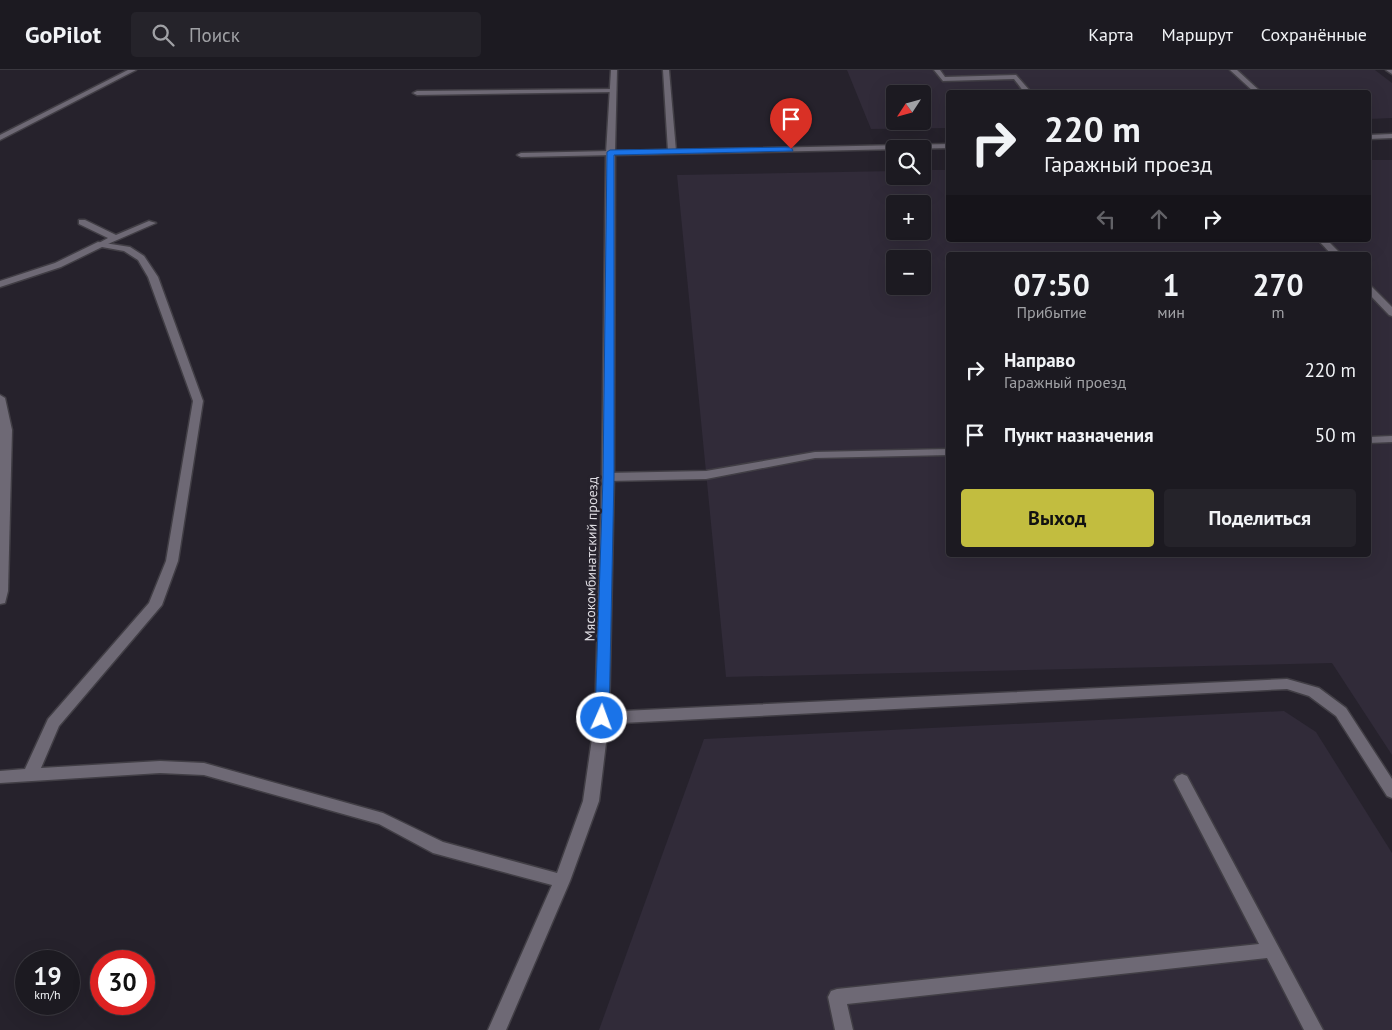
<!DOCTYPE html>
<html lang="ru">
<meta charset="utf-8">
<style>
:root{--surface:#1c1a21;--page:#25232a;--text:#f1f3f6;--muted:#a0a1a5;--line:#3a383f;--accent:#c2bd3f}
body{margin:0;font-family:"PT Sans",sans-serif;background:var(--page);color:var(--text);height:100vh;display:flex;flex-direction:column;font-size:19px;white-space:nowrap}
*{box-sizing:border-box;margin:0}
p{font-size:16px;color:var(--muted)}
.icon{flex:none;width:28px;height:28px;fill:none;stroke:currentColor;stroke-width:2;stroke-linecap:round;stroke-linejoin:round}
.map{position:relative;flex:1;overflow:hidden}
.side{position:absolute;left:946px;top:182px;width:425px;height:305px;display:flex;flex-direction:column;background:var(--surface);border-radius:5px;box-shadow:0 5px 20px #0002,0 0 0 1px var(--line)}
.side>*{flex:none}
.top-card{position:absolute;left:946px;top:20px;width:425px;height:152px;border-radius:5px;box-shadow:0 5px 20px #0002,0 0 0 1px var(--line);background:#1c1a21;color:var(--text);overflow:hidden}
.needle{width:32px;rotate:234deg}
.fabs{position:absolute;left:886px;top:15px;display:grid;gap:10px}
.fabs a{display:grid;place-items:center;width:45px;height:45px;border-radius:5px;background:var(--surface);box-shadow:0 5px 20px #0002,0 0 0 1px var(--line);font-size:25px}
.speed{position:absolute;left:15px;top:880px;display:flex;gap:10px;font-size:25px;font-weight:700;text-align:center}
.speed>*{display:grid;place-content:center;width:65px;height:65px;border-radius:50%;background:var(--surface);box-shadow:0 5px 20px #0002,0 0 0 1px var(--line);line-height:1}
.speed small{font-size:12px;font-weight:400}
.speed .limit{border:8px solid #d22;background:#fff;color:#111}
.pin{position:absolute;display:grid;place-items:center;width:42px;height:42px;color:#fff;margin:-51px -21px;border-radius:50% 50% 50% 0;rotate:-45deg;box-shadow:0 0 5px #0007}
.pin .icon{rotate:45deg}
.me{position:absolute;width:55px;margin:-28px;rotate:2deg;stroke-linejoin:round;filter:drop-shadow(0 0 4px #0008)}
.turn{display:flex;align-items:center;gap:18px;height:105px;padding:0 15px;font-size:22px}
.turn .icon{width:65px;height:65px;stroke-width:2.5}
.turn b{display:block;font-size:35px;line-height:42px}
.lanes{display:flex;align-items:center;height:48px;padding:0 15px;background:#0003;justify-content:center;gap:25px;direction:ltr}
.lanes .off{opacity:.35}
.eta{display:flex;justify-content:space-evenly;align-items:center;height:85px;text-align:center}
.eta b{font-size:30px;font-weight:600;line-height:35px}
.button{display:flex;gap:10px;margin-top:auto;padding:10px 15px}
.button a{flex:1;height:58px;border-radius:5px;background:var(--accent);color:#111;font-size:20px;font-weight:600;line-height:58px;text-align:center}
.button a+a{background:var(--page);color:var(--text)}
ul{padding:0;list-style:none}
li{display:flex;align-items:center;gap:15px;height:65px;padding:0 15px}
li div{flex:1}
li b{display:block;font-size:19px}
li em{font-style:normal}
header{display:flex;align-items:center;gap:30px;box-sizing:border-box;height:70px;padding:0 25px;background:var(--surface);border-bottom:1px solid var(--line)}
header strong{font-size:24px}
nav{display:flex;gap:28px;margin-inline-start:auto;font-size:18px}
.search{width:350px;height:45px;background:var(--page);display:flex;align-items:center;gap:12px;box-sizing:border-box;padding:0 18px;border-radius:5px;color:var(--muted);font-size:19px}
.map>svg:first-child{display:block}
.built{fill:#312b39;fill-rule:evenodd}
.lines{fill:none;stroke-linecap:round;stroke-linejoin:round}
.service-casing{stroke:#413e45;stroke-width:3}
.minor-casing{stroke:#413e45;stroke-width:3}
.service{fill:#6e6975;fill-rule:evenodd}
.minor{fill:#6e6975;fill-rule:evenodd}
.route{fill:#1a73e8;stroke:#114b97}
.labels{text-anchor:middle;dominant-baseline:central;stroke-width:5;stroke-linejoin:round;paint-order:stroke}
.street-label{font-size:14px;fill:#dedce2;stroke:#26222c}
</style>
<header>
<strong>GoPilot</strong>
<div class="search"><svg class="icon" aria-label="search" viewBox="0 0 24 24"><circle cx="10" cy="10" r="6"/><path d="M15 15l6 6"/></svg>Поиск</div>
<nav><a>Карта</a><a>Маршрут</a><a>Сохранённые</a></nav>
</header>
<div class="map">
<svg width="1392" height="960" viewBox="0 0 1392 960">
<rect width="100%" height="100%" fill="#26222c"/>
<g class="built">
<path d="M 847,0 L 1375,0 L 1392,13 L 1392,48 L 1369,49 L 1369,22 L 949,22 L 949,58 L 871,59 ZM 895,24 L 922,24 L 922,51 L 895,51 Z"/>
<path d="M 1369,90 L 1392,90 L 1392,685 L 1332,593 L 726,607 L 677,105 L 895,101 L 895,106 L 922,106 L 923,100 L 949,100 L 949,170 L 1369,170 ZM 895,134 L 922,134 L 922,161 L 895,161 ZM 949,185 L 1369,185 L 1369,485 L 949,485 ZM 895,189 L 922,189 L 922,216 L 895,216 Z"/>
<path d="M 1284,641 L 1316,662 L 1392,783 L 1392,960 L 599,960 L 704,669 Z"/>
</g>
<g class="lines">
<defs>
<g id="service">
<path d="M 663,0 L 669,0 L 676,81 L 672,83 L 668,81 Z"/>
<path d="M 934,0 L 940,0 L 945,7 L 1016,5 L 1031,22 L 1024,22 L 1014,9 L 943,11 Z"/>
<path d="M 1230,0 L 1237,0 L 1261,22 L 1254,22 Z"/>
<path d="M 1386,0 L 1392,0 L 1392,4 Z"/>
<path d="M 613,19 L 615,20 L 615,22 L 417,25 L 413,23 L 417,21 Z"/>
<path d="M 610,81 L 613,81 L 613,85 L 521,87 L 517,85 L 521,83 Z"/>
<path d="M 79,150 L 85,150 L 116,165 L 149,151 L 156,153 L 101,177 L 97,174 L 108,168 L 79,154 Z"/>
<path d="M 1318,170 L 1327,170 L 1342,185 L 1332,185 Z"/>
<path d="M 1369,216 L 1372,217 L 1392,237 L 1392,246 L 1389,245 L 1369,224 Z"/>
<path d="M 1392,366 L 1392,372 L 1369,373 L 1369,367 Z"/>
<path d="M 949,379 L 949,385 L 815,388 L 706,409 L 608,411 L 602,407 L 608,403 L 706,401 L 815,382 Z"/>
<path d="M 1287,609 L 1319,618 L 1346,638 L 1392,709 L 1392,728 L 1387,726 L 1336,646 L 1309,626 L 1287,619 L 602,654 L 597,652 L 595,648 L 597,644 L 602,642 Z"/>
<path d="M 1182,704 L 1187,706 L 1323,960 L 1304,960 L 1267,888 L 847,934 L 853,960 L 835,960 L 828,927 L 831,921 L 837,919 L 1259,874 L 1174,710 L 1177,706 Z"/>
</g>
<g id="minor">
<path d="M 128,0 L 136,0 L 0,70 L 0,65 Z"/>
<path d="M 611,0 L 617,0 L 615,81 L 949,74 L 949,78 L 615,85 L 614,407 L 609,648 L 599,731 L 570,811 L 506,960 L 488,960 L 552,815 L 433,783 L 379,754 L 204,705 L 160,703 L 0,713 L 0,701 L 25,699 L 48,649 L 149,533 L 166,491 L 193,331 L 148,207 L 138,190 L 124,181 L 102,177 L 61,197 L 0,217 L 0,211 L 55,193 L 98,172 L 130,177 L 144,186 L 158,207 L 203,331 L 178,491 L 162,535 L 59,656 L 41,698 L 160,691 L 204,693 L 383,743 L 443,772 L 557,803 L 583,731 L 595,648 L 602,407 L 606,83 Z"/>
<path d="M 1392,64 L 1392,68 L 1369,69 L 1369,65 Z"/>
<path d="M 0,325 L 5,328 L 12,360 L 8,521 L 5,533 L 0,534 Z"/>
</g>
</defs>
<use href="#service" class="service-casing"/>
<use href="#minor" class="minor-casing"/>
<use href="#service" class="service"/>
<use href="#minor" class="minor"/>
</g>
<path class="route" d="M 791,77 L 793,81 L 614,85 L 614,407 L 609,648 L 607,652 L 597,652 L 595,648 L 603,407 L 607,82 L 610,80 Z"/>
<g class="labels">
<g class="street-label">
<text transform="translate(591 489) rotate(-89)">Мясокомбинатский проезд</text>
</g>
</g>
</svg>
<div class="fabs">
<a><svg class="needle" viewBox="-14 -14 28 28"><path d="M0-13l5 13h-10z" fill="#e53935"/><path d="M0 13l5-13h-10z" fill="#a0a1a5"/></svg></a>
<a><svg class="icon" aria-label="search" viewBox="0 0 24 24"><circle cx="10" cy="10" r="6"/><path d="M15 15l6 6"/></svg></a>
<a>+</a>
<a>−</a>
</div>
<div class="speed"><div>19<small>km/h</small></div><div class="limit">30</div></div>
<div class="pin" style="left:791px;top:79px;background:#d93025"><svg class="icon" aria-label="arrive" viewBox="0 0 24 24"><path d="M6 21V4h12l-3 4 3 4H6"/></svg></div>
<svg class="me" style="left:602px;top:648px" viewBox="-20 -20 40 40"><circle r="17" fill="#1a73e8" stroke="#fff" stroke-width="3"/><path d="M0-11L8 9 0 5-8 9z" fill="#fff"/></svg>
<div class="top-card">
<div class="turn"><svg class="icon" aria-label="right" viewBox="0 0 24 24"><path d="M7 20v-9h11M14 6l5 5-5 5"/></svg><div><b>220 m</b>Гаражный проезд</div></div>
<div class="lanes"><svg class="icon off" aria-label="left" viewBox="0 0 24 24"><path d="M17 20v-9H6M10 6l-5 5 5 5"/></svg><svg class="icon off" aria-label="ahead" viewBox="0 0 24 24"><path d="M12 20V5M6 11l6-6 6 6"/></svg><svg class="icon" aria-label="right" viewBox="0 0 24 24"><path d="M7 20v-9h11M14 6l5 5-5 5"/></svg></div>
</div>
<section class="side">
<div class="eta">
<div><b>07:50</b><p>Прибытие</p></div>
<div><b>1</b><p>мин</p></div>
<div><b>270</b><p>m</p></div>
</div>
<ul>
<li><svg class="icon" aria-label="right" viewBox="0 0 24 24"><path d="M7 20v-9h11M14 6l5 5-5 5"/></svg><div><b>Направо</b><p>Гаражный проезд</p></div><em>220 m</em></li>
<li><svg class="icon" aria-label="arrive" viewBox="0 0 24 24"><path d="M6 21V4h12l-3 4 3 4H6"/></svg><div><b>Пункт назначения</b></div><em>50 m</em></li>
</ul>
<div class="button"><a>Выход</a><a>Поделиться</a></div>
</section>
</div>
